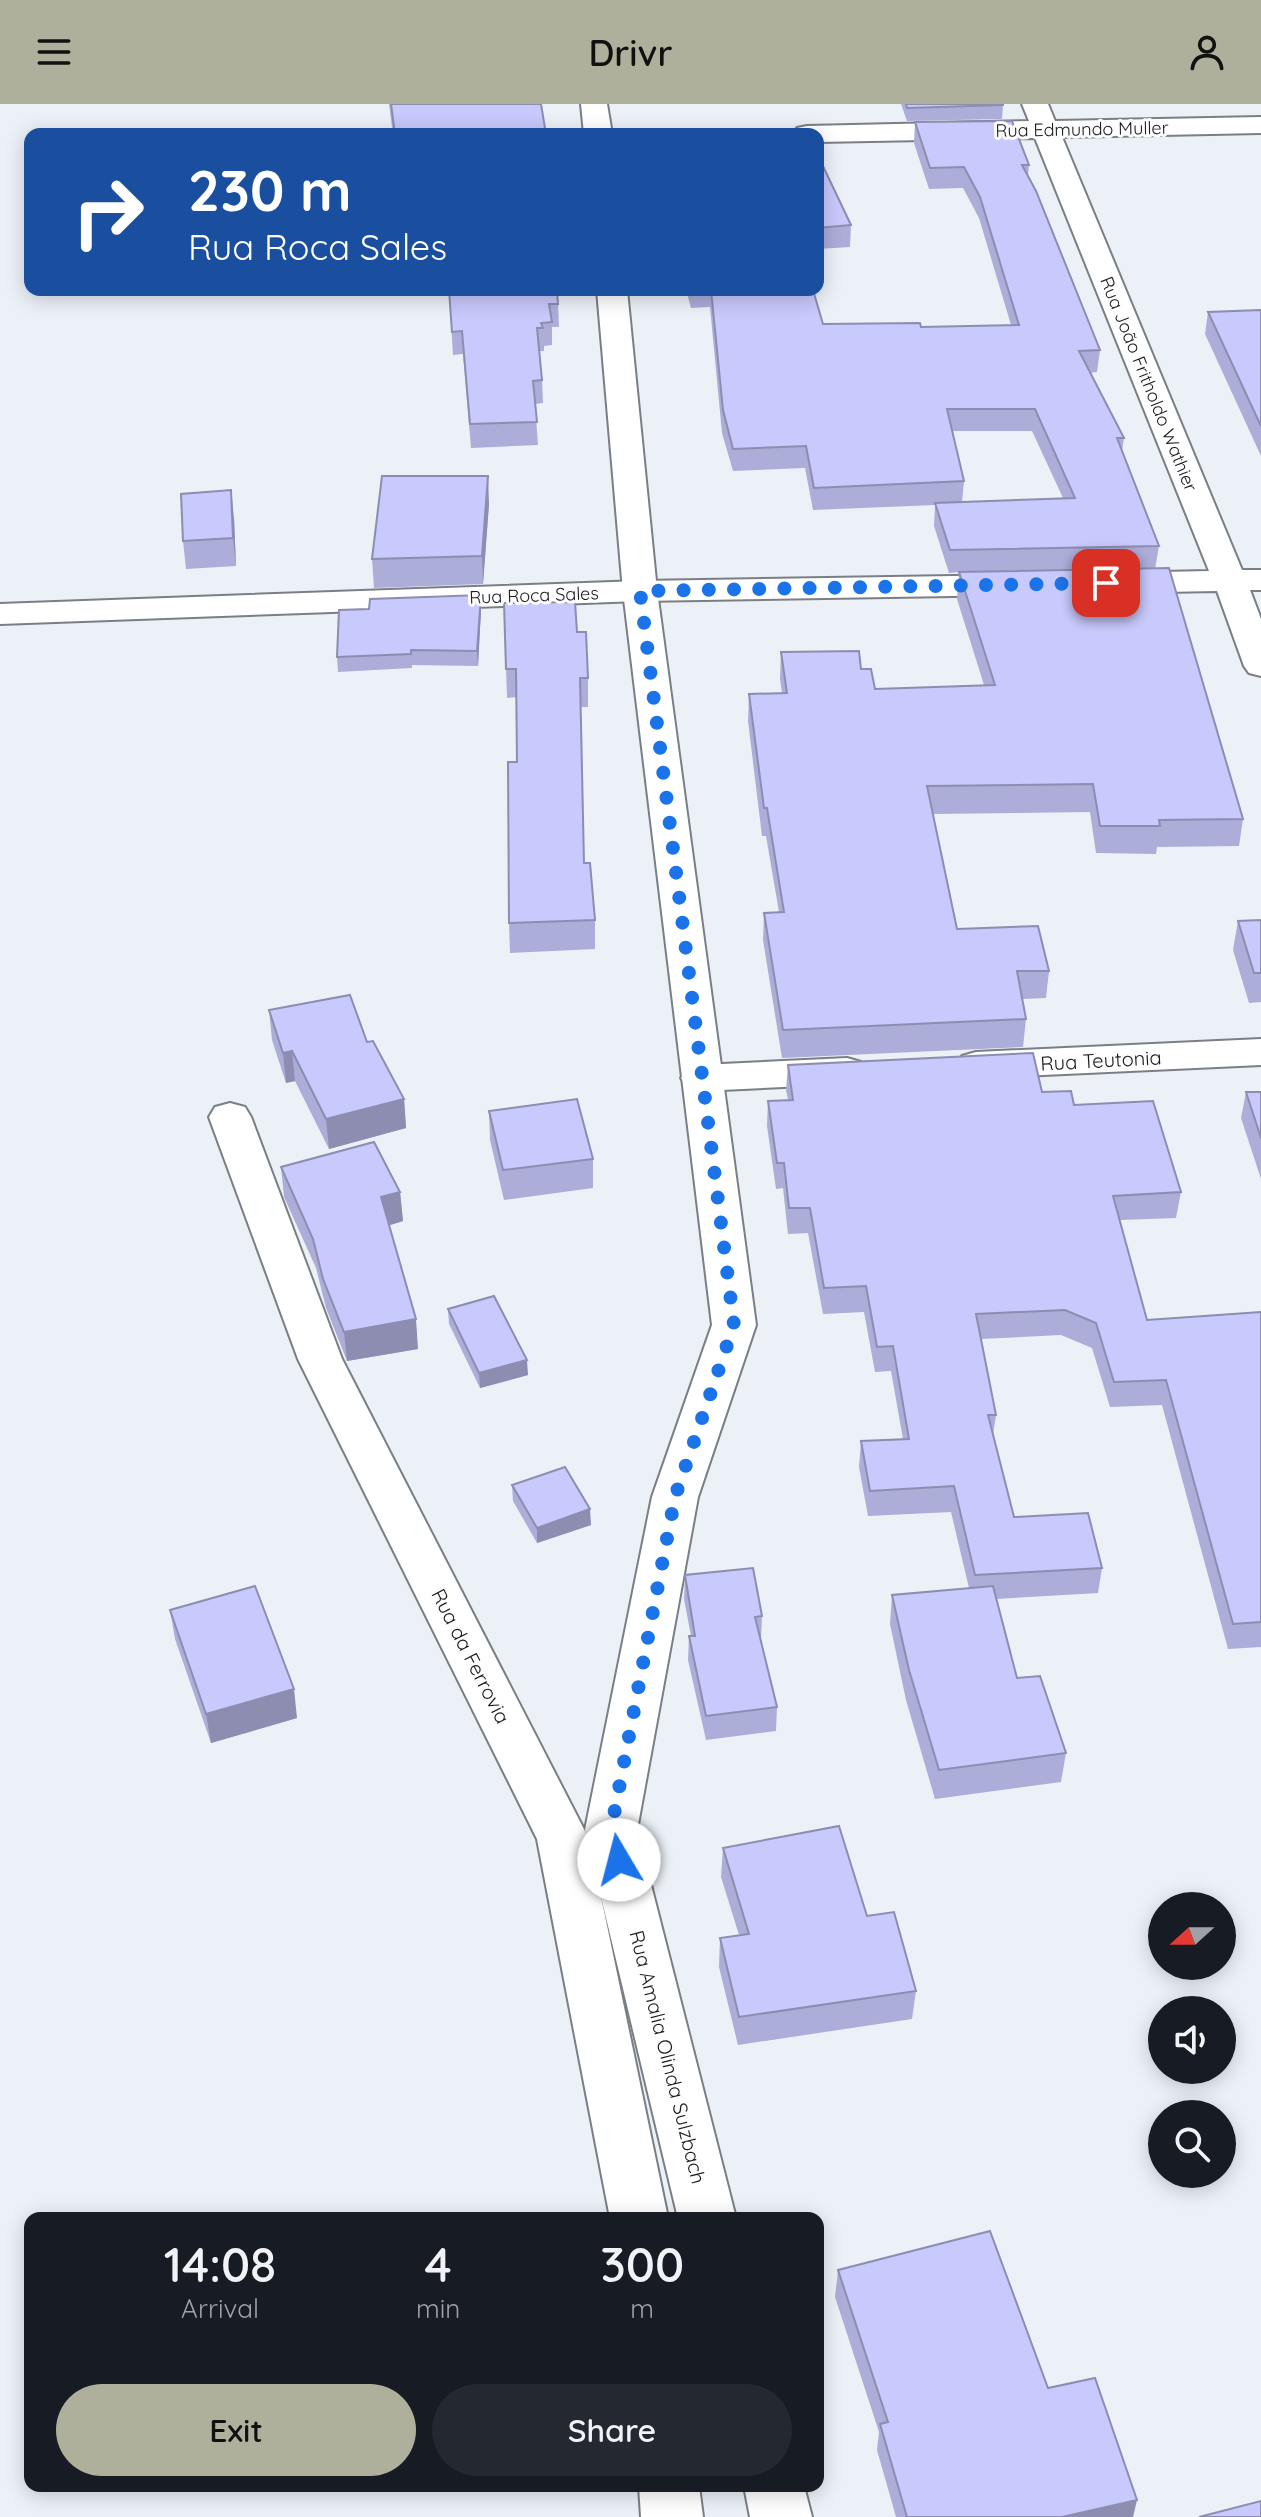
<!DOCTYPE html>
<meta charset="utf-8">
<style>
:root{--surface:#171b24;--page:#242831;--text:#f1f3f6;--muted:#9ea1a6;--accent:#afb09b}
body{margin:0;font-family:Quicksand,sans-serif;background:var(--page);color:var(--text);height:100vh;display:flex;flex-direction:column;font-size:30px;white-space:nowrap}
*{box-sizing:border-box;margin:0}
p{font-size:26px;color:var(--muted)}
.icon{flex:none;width:44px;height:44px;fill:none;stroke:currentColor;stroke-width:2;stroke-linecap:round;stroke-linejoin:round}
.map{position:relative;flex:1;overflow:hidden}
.drawer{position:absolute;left:24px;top:2108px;width:800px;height:280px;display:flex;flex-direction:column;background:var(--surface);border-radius:16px;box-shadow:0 4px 20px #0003}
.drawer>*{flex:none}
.top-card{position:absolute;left:24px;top:24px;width:800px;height:168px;border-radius:16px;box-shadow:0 4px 20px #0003;background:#1a4fa0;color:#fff;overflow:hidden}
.needle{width:52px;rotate:249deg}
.tools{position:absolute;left:1148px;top:1788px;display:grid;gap:16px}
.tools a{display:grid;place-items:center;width:88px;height:88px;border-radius:50%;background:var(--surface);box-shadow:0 4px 20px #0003;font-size:40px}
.pin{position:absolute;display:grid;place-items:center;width:68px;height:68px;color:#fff;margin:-34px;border-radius:16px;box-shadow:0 4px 12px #0006}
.me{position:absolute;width:88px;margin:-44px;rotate:352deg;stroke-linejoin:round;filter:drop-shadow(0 0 6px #0008)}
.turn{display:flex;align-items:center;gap:28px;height:168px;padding:0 32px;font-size:36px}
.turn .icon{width:104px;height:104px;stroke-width:2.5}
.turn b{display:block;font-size:56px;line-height:68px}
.eta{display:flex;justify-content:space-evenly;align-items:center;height:136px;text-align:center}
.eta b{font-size:48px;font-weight:600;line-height:56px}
.cta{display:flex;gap:16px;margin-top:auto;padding:16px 32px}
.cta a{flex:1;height:92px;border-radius:48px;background:var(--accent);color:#111;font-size:32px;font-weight:600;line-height:92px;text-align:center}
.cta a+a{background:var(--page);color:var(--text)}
header{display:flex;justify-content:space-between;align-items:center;height:104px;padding:0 32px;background:var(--accent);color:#111;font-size:36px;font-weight:600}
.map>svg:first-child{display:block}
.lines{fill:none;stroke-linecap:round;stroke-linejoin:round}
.minor-casing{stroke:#7a7f85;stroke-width:4}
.tertiary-casing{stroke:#7a7f85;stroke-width:4}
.minor{fill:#fff;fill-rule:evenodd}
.tertiary{fill:#fff;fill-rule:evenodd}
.wall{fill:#acadd9;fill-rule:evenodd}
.shaded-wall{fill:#8c8db0}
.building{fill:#c8c9fc;stroke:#8c8db0;stroke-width:2}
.route{stroke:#1a73e8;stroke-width:14;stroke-dasharray:0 25.2}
.labels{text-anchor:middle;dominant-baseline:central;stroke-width:6;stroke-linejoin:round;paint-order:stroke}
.far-street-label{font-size:18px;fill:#191a1d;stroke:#fefefe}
.street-label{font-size:20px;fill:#191a1d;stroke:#fefefe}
</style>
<header><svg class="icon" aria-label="menu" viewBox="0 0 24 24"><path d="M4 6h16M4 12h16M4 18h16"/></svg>Drivr<svg class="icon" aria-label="person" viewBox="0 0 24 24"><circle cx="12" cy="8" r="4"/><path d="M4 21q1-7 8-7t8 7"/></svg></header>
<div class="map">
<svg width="1261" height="2413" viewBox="0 0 1261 2413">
<rect width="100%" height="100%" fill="#ecf1f8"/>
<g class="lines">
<defs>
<g id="minor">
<path d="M 1022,0 L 1048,0 L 1055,17 L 1261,13 L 1261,29 L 1062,33 L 1242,466 L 1261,466 L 1261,486 L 1250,486 L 1261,515 L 1261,572 L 1249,569 L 1244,562 L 1217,487 L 1111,489 L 1099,486 L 1094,479 L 1099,472 L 1111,469 L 1209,467 L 1035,34 L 818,38 L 818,30 L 793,30 L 797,24 L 807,22 L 1029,17 Z"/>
<path d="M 1019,471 L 1031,474 L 1036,481 L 1031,488 L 1019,491 L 640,497 L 0,520 L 0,500 L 640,477 Z"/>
<path d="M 1261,935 L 1261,961 L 976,974 L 962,970 L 956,961 L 962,952 L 976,948 Z"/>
<path d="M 847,954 L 861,958 L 867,967 L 861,976 L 847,980 L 701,987 L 687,983 L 681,974 L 687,965 L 701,961 Z"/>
<path d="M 230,999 L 245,1003 L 251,1013 L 342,1255 L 589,1735 L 668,2114 L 610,2114 L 537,1735 L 298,1255 L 209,1013 L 215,1003 Z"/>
<path d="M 639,2382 L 699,2382 L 703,2413 L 641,2413 Z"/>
</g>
<g id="tertiary">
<path d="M 581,0 L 607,0 L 612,30 L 584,30 Z"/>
<path d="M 597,186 L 627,186 L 657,487 L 756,1221 L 698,1393 L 637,1726 L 736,2114 L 678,2114 L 585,1726 L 652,1393 L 712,1221 L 623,487 Z"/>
<path d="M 744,2382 L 804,2382 L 812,2413 L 750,2413 Z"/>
</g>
</defs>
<use href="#minor" class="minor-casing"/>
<use href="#tertiary" class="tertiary-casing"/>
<use href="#minor" class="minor"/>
<use href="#tertiary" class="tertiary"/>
</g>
<g class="wall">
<path d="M 389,0 L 541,0 L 546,30 L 393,30 Z"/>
<path d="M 901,0 L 1003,0 L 1003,1 L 1002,15 L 907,17 Z"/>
<path d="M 915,18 L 1029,61 L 1028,71 L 1100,246 L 1097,268 L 1090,269 L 1124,334 L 1122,347 L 1159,442 L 1155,465 L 1243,715 L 1239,742 L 1157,743 L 1156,750 L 1096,749 L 1090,708 L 932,710 L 957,825 L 1049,867 L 1046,894 L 1022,895 L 1026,915 L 1023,943 L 782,954 L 763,836 L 764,809 L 779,808 L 766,732 L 762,732 L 748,617 L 749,590 L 782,589 L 780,575 L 781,548 L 861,565 L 875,585 L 984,581 L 957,495 L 959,468 L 949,469 L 934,422 L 935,401 L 813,406 L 805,364 L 733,367 L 722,329 L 710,203 L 691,204 L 686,186 L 813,186 L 823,220 L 921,223 L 1011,221 L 979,114 L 963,84 L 929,85 L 914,39 ZM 952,327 L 1032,327 L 1063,394 L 962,398 L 964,377 Z"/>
<path d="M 818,60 L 851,121 L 850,143 L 818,145 Z"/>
<path d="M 449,186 L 558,200 L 559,223 L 552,223 L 552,241 L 544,242 L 544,247 L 539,247 L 542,276 L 543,299 L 535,300 L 538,341 L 471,344 L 463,250 L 453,251 Z"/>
<path d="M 1261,206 L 1261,352 L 1205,230 L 1208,208 Z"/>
<path d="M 489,400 L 483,480 L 374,484 L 372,455 Z"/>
<path d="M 234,414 L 236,462 L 186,465 L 183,437 Z"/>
<path d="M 481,491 L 481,506 L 478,562 L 412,561 L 412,564 L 338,568 L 337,553 L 369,505 Z"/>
<path d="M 504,499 L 577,528 L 588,574 L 588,603 L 581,603 L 584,759 L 595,816 L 595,845 L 510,849 L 509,819 L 517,658 L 516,593 L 507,594 Z"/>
<path d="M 1261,816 L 1261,898 L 1249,899 L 1233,846 L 1238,817 Z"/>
<path d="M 269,906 L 367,938 L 404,995 L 406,1024 L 329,1045 L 295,977 L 286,979 L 272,936 Z"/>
<path d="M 788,961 L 1042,988 L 1074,1001 L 1181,1088 L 1176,1114 L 1120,1116 L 1147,1216 L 1261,1208 L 1261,1543 L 1228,1545 L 1162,1301 L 1110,1303 L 1092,1244 L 1061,1231 L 981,1235 L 996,1311 L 993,1331 L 1014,1413 L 1102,1464 L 1098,1489 L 996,1495 L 1017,1574 L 1066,1649 L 1061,1678 L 935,1695 L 906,1596 L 890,1520 L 892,1491 L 969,1484 L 951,1408 L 868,1412 L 859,1363 L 861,1337 L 903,1335 L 891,1267 L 875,1268 L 864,1208 L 823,1210 L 808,1129 L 788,1130 L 783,1084 L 776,1085 L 767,1022 L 768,997 L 788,996 L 786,986 Z"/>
<path d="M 1246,988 L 1261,988 L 1261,1075 L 1241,1014 Z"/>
<path d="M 489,1007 L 593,1055 L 593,1084 L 504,1096 L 490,1036 Z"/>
<path d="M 281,1063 L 400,1088 L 403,1117 L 389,1121 L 418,1245 L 347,1257 L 326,1204 L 316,1164 L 284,1093 Z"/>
<path d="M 448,1205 L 528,1271 L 480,1284 L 449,1220 Z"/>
<path d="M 512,1381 L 591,1421 L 537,1439 L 513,1397 Z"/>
<path d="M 685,1471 L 762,1512 L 761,1537 L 777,1603 L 776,1627 L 706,1636 L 688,1556 L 689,1532 L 691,1532 L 684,1495 Z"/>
<path d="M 170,1506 L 297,1614 L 211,1639 L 175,1535 Z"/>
<path d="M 723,1744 L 867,1812 L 916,1887 L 912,1915 L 738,1941 L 719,1863 L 720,1834 L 739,1831 L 721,1773 Z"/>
<path d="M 838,2166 L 1048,2284 L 1133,2413 L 896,2413 L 877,2346 L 879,2328 L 835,2193 Z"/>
</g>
<g class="shaded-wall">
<path d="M 488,372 L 489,400 L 483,480 L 482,452 Z"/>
<path d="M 231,386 L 234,414 L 236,462 L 233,434 Z"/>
<path d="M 481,491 L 481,506 L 478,562 L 477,547 Z"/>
<path d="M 292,947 L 295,977 L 286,979 L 283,949 Z"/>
<path d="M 404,995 L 406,1024 L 329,1045 L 326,1015 Z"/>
<path d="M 400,1088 L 403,1117 L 384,1123 L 381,1093 Z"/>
<path d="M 416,1215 L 418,1245 L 347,1257 L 344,1228 Z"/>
<path d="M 527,1256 L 528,1271 L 480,1284 L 479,1269 Z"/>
<path d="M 590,1405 L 591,1421 L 537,1439 L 537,1424 Z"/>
<path d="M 294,1585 L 297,1614 L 211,1639 L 206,1610 Z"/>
<path d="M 1137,2396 L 1133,2413 L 1062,2413 Z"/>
</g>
<g class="building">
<path d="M 391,0 L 541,0 L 546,30 L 395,30 Z"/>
<path d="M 906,0 L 1003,0 L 1003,1 L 907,4 Z"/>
<path d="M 1012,17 L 1029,61 L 1022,61 L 1036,87 L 1100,246 L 1079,247 L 1124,334 L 1117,334 L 1159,442 L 950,446 L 935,399 L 1075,394 L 1035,305 L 947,305 L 964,377 L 814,384 L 806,342 L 733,345 L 723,306 L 711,186 L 813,186 L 823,220 L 920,219 L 921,223 L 1019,221 L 980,93 L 964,63 L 930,64 L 915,18 Z"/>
<path d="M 818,60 L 822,60 L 851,121 L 818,124 Z"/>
<path d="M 449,186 L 557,186 L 558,200 L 549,200 L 552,218 L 541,219 L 543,224 L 537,224 L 542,276 L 533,277 L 537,318 L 470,320 L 462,227 L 452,228 Z"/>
<path d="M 1261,206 L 1261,322 L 1208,208 Z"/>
<path d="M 382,372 L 488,372 L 482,452 L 372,455 Z"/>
<path d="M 231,386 L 233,434 L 183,437 L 181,390 Z"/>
<path d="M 1169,464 L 1243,715 L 1159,716 L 1160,722 L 1100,722 L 1093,680 L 927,682 L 957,825 L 1038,822 L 1049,867 L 1017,867 L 1026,915 L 783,926 L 764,809 L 784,808 L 767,704 L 764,704 L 749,590 L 787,589 L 781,548 L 859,547 L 861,565 L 871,565 L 875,585 L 995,581 L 959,468 Z"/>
<path d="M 481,491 L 477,547 L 411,546 L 411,550 L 337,553 L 339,506 L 369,505 L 370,495 Z"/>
<path d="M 575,498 L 577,528 L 586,528 L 588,574 L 580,574 L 584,759 L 590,759 L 595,816 L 509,819 L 508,658 L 517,658 L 516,565 L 506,565 L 504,499 Z"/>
<path d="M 1261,816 L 1261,869 L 1254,869 L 1238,817 Z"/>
<path d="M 350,891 L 367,938 L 373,937 L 404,995 L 326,1015 L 292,947 L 283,949 L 269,906 Z"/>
<path d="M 1033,949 L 1042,988 L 1071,987 L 1074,1001 L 1153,997 L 1181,1088 L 1113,1092 L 1147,1216 L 1261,1208 L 1261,1518 L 1233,1520 L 1166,1276 L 1114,1278 L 1096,1219 L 1065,1206 L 976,1210 L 996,1311 L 988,1311 L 1014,1413 L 1088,1409 L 1102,1464 L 975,1471 L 954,1382 L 870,1387 L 861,1337 L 909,1335 L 893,1242 L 877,1243 L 866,1182 L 824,1184 L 810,1104 L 789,1104 L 784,1059 L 777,1059 L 768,997 L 793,996 L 788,961 Z"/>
<path d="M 1246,988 L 1261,988 L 1261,1034 Z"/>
<path d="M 577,995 L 593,1055 L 503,1066 L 489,1007 Z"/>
<path d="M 374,1038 L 400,1088 L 381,1093 L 416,1215 L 344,1228 L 323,1175 L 313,1135 L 281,1063 Z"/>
<path d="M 494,1192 L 527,1256 L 479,1269 L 448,1205 Z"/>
<path d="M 565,1363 L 590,1405 L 537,1424 L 512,1381 Z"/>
<path d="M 753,1464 L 762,1512 L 755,1513 L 777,1603 L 706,1612 L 689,1532 L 695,1532 L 685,1471 Z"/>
<path d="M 255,1482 L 294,1585 L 206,1610 L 170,1506 Z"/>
<path d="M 993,1482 L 1017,1574 L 1040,1572 L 1066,1649 L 939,1666 L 909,1566 L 892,1491 Z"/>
<path d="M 839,1722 L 867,1812 L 894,1808 L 916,1887 L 739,1913 L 720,1834 L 749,1830 L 723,1744 Z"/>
<path d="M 990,2127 L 1048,2284 L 1095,2274 L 1137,2396 L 1062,2413 L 907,2413 L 880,2320 L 888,2318 L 838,2166 Z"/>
<path d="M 1261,2397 L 1261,2413 L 1199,2413 Z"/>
</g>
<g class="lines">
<path class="route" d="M 619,1756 L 611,1726 L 675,1393 L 734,1221 L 640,487 L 1106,479"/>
</g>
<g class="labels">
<g class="far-street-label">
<text transform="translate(1082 25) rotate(-1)">Rua Edmundo Muller</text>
<text transform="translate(1149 280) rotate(68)">Rua João Fritholdo Wathier</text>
<text transform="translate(534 491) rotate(-2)">Rua Roca Sales</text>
</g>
<g class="street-label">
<text transform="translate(1101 956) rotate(-3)">Rua Teutonia</text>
<text transform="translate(471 1552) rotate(63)">Rua da Ferrovia</text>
<text transform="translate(668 1953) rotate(76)">Rua Amalia Olinda Sulzbach</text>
</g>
</g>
</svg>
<div class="tools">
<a><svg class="needle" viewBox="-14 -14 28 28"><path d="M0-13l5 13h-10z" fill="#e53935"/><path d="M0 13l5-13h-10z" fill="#9ea1a6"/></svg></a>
<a><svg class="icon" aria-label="sound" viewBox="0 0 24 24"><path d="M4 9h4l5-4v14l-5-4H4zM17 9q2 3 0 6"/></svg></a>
<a><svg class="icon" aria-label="search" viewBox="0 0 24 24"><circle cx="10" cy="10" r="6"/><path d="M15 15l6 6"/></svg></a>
</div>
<div class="pin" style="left:1106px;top:479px;background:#d93025"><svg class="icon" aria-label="arrive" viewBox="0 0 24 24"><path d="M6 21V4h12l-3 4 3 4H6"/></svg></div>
<svg class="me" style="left:619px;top:1756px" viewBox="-20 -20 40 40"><circle r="19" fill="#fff"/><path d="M0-13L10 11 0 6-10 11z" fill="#1a73e8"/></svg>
<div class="top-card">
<div class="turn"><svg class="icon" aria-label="right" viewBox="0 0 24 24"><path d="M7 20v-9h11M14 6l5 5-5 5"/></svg><div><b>230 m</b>Rua Roca Sales</div></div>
</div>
<section class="drawer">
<div class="eta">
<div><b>14:08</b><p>Arrival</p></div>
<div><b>4</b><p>min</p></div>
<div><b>300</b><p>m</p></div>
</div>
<div class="cta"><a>Exit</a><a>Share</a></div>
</section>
</div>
